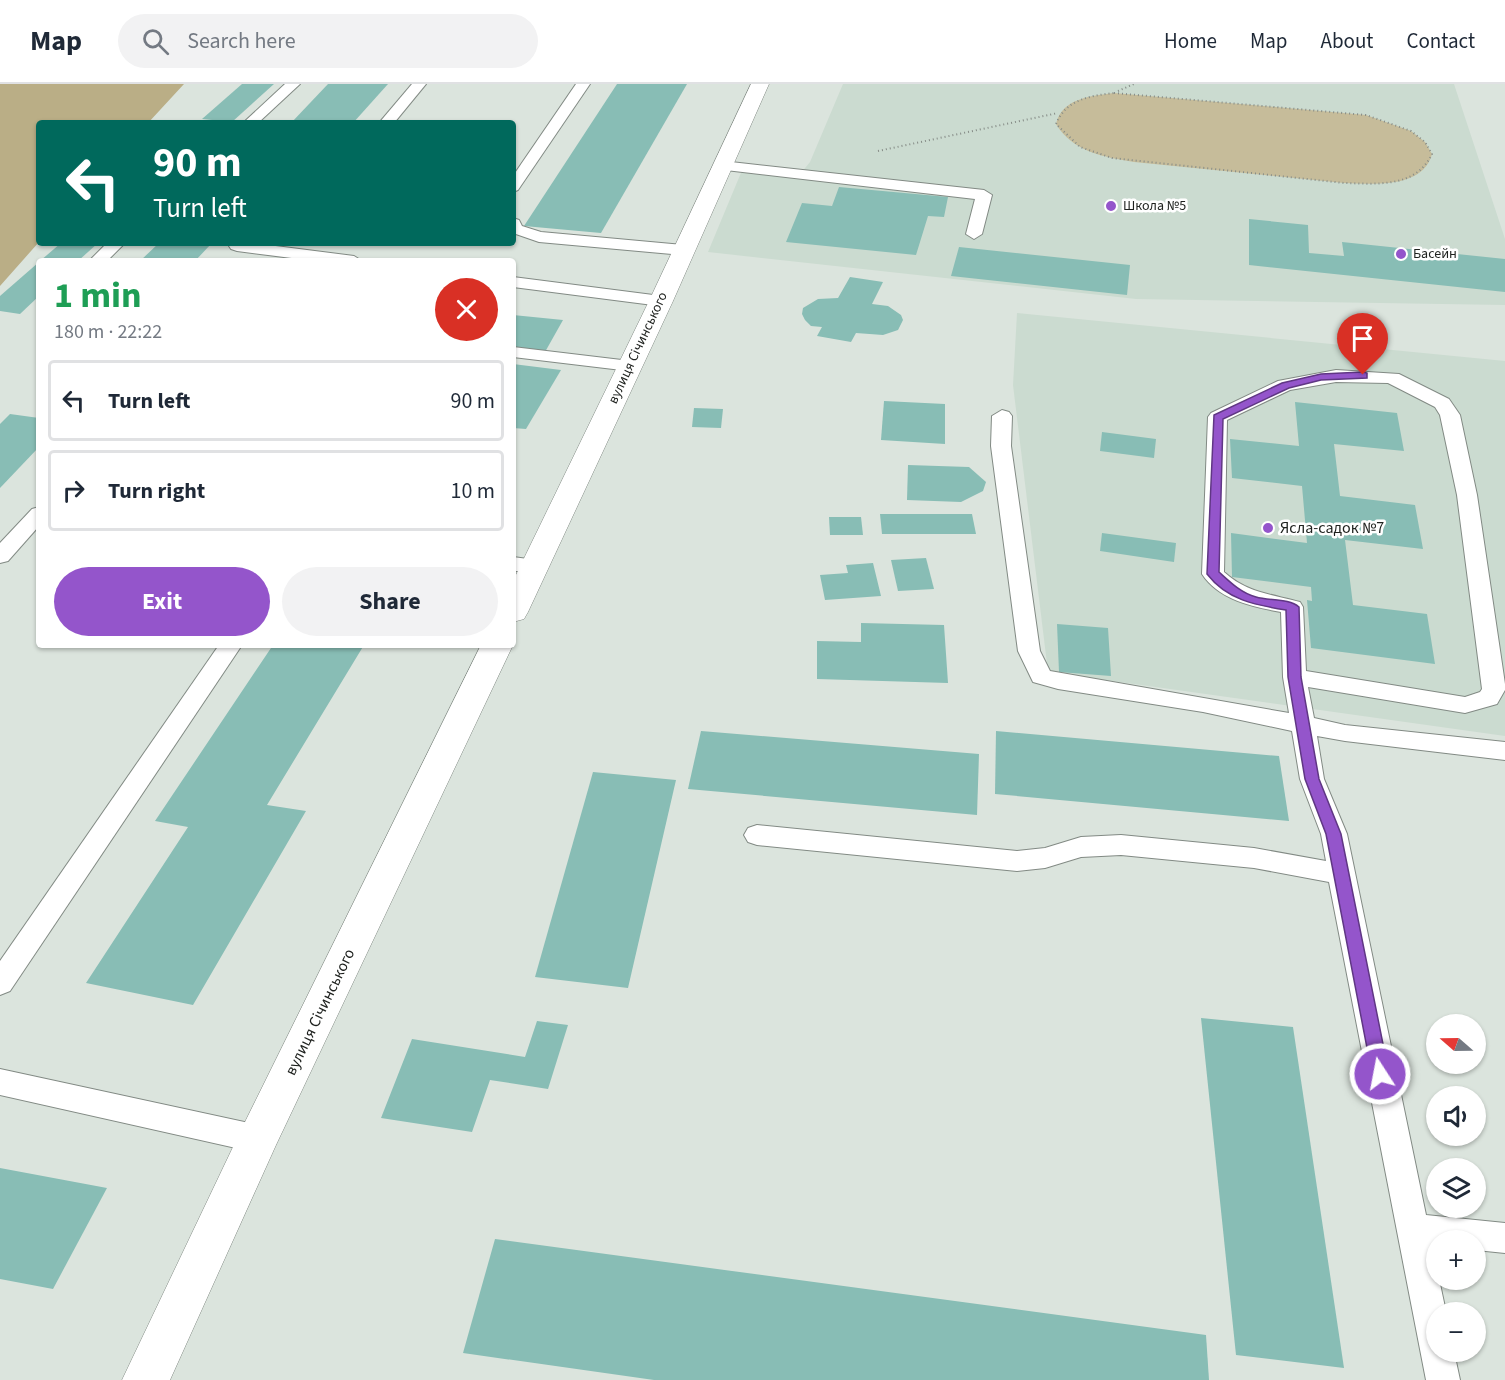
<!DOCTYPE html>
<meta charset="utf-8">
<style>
:root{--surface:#fff;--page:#f2f2f3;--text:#1f2937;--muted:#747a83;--line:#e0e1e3;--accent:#9455cb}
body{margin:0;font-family:"Source Sans 3",sans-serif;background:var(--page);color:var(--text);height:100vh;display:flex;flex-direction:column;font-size:22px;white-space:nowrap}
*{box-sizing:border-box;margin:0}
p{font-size:20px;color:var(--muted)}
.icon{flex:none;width:33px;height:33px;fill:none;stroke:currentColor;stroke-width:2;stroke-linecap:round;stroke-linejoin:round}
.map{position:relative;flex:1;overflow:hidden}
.drawer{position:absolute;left:36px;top:174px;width:480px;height:390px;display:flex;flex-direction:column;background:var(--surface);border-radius:6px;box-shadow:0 2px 4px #0004}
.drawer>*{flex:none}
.guide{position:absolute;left:36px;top:36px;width:480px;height:126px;border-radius:6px;box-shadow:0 2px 4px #0004;background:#00695c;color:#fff;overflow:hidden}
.needle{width:39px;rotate:290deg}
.buttons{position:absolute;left:1426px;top:930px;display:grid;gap:12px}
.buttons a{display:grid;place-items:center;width:60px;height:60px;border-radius:50%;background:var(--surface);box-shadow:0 2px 4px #0004;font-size:30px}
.pin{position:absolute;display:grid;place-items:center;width:51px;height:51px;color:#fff;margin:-62px -26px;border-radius:50% 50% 50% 0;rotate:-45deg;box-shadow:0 0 6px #0007}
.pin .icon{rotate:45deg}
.me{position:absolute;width:66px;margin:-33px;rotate:349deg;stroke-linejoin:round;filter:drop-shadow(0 0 4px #0008)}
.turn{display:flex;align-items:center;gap:21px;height:126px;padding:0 18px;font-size:27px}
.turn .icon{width:78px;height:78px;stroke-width:2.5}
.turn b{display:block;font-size:42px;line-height:51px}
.round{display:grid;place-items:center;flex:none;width:63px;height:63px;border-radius:32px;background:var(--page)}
.headline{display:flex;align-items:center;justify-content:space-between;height:102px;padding:0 18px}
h1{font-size:36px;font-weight:700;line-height:45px;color:#1e9e55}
.button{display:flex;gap:12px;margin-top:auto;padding:12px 18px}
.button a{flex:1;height:69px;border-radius:36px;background:var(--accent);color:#fff;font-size:24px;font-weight:700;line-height:69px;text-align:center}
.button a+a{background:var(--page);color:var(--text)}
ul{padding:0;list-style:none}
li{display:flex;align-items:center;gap:18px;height:81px;margin:0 12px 9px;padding:0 6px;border:3px solid var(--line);border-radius:6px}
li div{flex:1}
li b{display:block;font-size:22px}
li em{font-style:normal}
header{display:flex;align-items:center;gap:36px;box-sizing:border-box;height:84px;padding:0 30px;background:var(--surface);border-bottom:2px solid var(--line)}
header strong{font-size:28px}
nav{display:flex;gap:33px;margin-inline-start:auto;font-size:21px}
.search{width:420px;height:54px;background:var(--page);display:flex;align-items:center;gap:15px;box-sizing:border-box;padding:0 21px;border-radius:33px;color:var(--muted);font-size:22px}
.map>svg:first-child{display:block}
.built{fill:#cbdbd0}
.green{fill:#c6bc9a}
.forest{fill:#baae86}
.building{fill:#88bdb5}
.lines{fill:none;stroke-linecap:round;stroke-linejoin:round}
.service-casing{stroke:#828a84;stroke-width:2}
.minor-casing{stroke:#828a84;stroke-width:1}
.path{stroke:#868c87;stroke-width:2;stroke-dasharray:1 3;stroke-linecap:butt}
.service{fill:#fff;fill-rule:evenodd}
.minor{fill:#fff;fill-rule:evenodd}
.route{fill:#9455cb;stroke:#603784;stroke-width:1.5}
.poi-dot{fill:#9455cb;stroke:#fff;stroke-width:2}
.labels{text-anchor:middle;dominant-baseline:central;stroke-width:5;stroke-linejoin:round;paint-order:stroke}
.far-poi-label{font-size:14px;fill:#1e211e;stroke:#fff;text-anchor:start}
.far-street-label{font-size:14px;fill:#1e211e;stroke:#fff}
.poi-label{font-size:16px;fill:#1e211e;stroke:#fff;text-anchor:start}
.street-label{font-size:16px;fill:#1e211e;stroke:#fff}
</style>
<header>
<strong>Map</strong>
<div class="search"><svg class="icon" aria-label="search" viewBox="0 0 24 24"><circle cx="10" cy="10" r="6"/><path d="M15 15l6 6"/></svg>Search here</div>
<nav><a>Home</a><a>Map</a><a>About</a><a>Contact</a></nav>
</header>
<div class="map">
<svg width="1505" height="1296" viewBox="0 0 1505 1296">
<rect width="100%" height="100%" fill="#dbe4dd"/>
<g class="built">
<path d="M 843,0 L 1454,0 L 1505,155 L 1505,221 L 1136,215 L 708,168 L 743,84 L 801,89 L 810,78 Z"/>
<path d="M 1017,229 L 1505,277 L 1505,652 L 1048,588 L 1013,301 Z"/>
</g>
<path class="green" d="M 1114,9 L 1366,31 L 1411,47 L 1425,58 L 1432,70 C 1423,105 1372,100 1344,99 L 1134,78 C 1104,73 1073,68 1056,40 C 1062,14 1091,12 1114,9 Z"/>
<path class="forest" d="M 0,0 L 184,0 L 148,39 L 39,39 L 39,158 L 0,202 Z"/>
<g class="building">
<path d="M 242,0 L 274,0 L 232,38 L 202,35 Z"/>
<path d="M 328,0 L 388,0 L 353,39 L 291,39 Z"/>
<path d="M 617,0 L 687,0 L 601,149 L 524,142 Z"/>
<path d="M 839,103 L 948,113 L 944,133 L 928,132 L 916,171 L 786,158 L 802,119 L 832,122 Z"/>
<path d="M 1249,135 L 1308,141 L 1309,169 L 1344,172 L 1342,158 L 1505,175 L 1505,208 L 1249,181 Z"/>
<path d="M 61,159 L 98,159 L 78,177 L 40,177 Z"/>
<path d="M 159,159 L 212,159 L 195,177 L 140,177 Z"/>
<path d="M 959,163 L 1130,181 L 1127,211 L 951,192 Z"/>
<path d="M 39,178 L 39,212 L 20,230 L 0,227 L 0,212 Z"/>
<path d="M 850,193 L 883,198 L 872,220 L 888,222 L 901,231 L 903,236 L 898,246 L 883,251 L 856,249 L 851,258 L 817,252 L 822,243 L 811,242 L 805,236 L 802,230 L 803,224 L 818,215 L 838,214 Z"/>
<path d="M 513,231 L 563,236 L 545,268 L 513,264 Z"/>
<path d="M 513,280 L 561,286 L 526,345 L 513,344 Z"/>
<path d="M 884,317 L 945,320 L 945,360 L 881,356 Z"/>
<path d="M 1295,318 L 1397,329 L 1404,367 L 1334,360 L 1340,412 L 1415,421 L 1423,465 L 1345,456 L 1353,521 L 1427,530 L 1435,580 L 1311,564 L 1307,516 L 1312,517 L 1311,503 L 1232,493 L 1231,449 L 1307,459 L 1302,402 L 1232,394 L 1230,355 L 1299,362 Z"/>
<path d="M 694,324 L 723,325 L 721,344 L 692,343 Z"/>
<path d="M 10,330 L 39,334 L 39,363 L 0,404 L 0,340 Z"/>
<path d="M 1102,348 L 1156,355 L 1154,374 L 1100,367 Z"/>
<path d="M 908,381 L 969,383 L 986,398 L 983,407 L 961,418 L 907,416 Z"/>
<path d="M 880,430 L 972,430 L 976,450 L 882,450 Z"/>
<path d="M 829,433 L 861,433 L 863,451 L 830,451 Z"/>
<path d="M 1102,449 L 1176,459 L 1174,478 L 1100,467 Z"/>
<path d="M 926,474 L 934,505 L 898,507 L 891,476 Z"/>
<path d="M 873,479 L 881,512 L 825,516 L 820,491 L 848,489 L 846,481 Z"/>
<path d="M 861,539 L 944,541 L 948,599 L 817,595 L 817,557 L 861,558 Z"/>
<path d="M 1057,540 L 1108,544 L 1111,592 L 1059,588 Z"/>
<path d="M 273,561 L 364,561 L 267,721 L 306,727 L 193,921 L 86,899 L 188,743 L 155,737 Z"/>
<path d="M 701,647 L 979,670 L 977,731 L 688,705 Z"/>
<path d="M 996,647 L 1279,672 L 1289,737 L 995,710 Z"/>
<path d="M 593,688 L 676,696 L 628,904 L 535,893 Z"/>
<path d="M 1201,934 L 1293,943 L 1344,1284 L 1236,1271 Z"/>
<path d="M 537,937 L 568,941 L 548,1005 L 490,996 L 472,1048 L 381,1034 L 412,955 L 525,973 Z"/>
<path d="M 0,1084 L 107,1104 L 53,1205 L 0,1195 Z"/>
<path d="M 495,1155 L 1206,1251 L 1209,1296 L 654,1296 L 463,1269 Z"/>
</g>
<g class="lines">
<defs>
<g id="service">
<path d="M 285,0 L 300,0 L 258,39 L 243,39 Z"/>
<path d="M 412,0 L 426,0 L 394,39 L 379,39 Z"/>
<path d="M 576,0 L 590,0 L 518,106 L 513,108 L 513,92 Z"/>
<path d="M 722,77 L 984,106 L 992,111 L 982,150 L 974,155 L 966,150 L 975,115 L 717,85 L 714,82 L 717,79 Z"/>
<path d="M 513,134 L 519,136 L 522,142 L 541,148 L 683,161 L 691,166 L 683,171 L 539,158 L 513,149 Z"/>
<path d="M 107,159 L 125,159 L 107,177 L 89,177 Z"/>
<path d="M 231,159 L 252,159 L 354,172 L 362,177 L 315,177 L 237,167 L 231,165 L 229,162 Z"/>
<path d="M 513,193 L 661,212 L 670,217 L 661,222 L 513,203 Z"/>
<path d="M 513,263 L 630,277 L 639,282 L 630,287 L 513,273 Z"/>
<path d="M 1336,286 L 1399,290 L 1449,315 L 1460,331 L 1477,411 L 1505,600 L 1505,606 L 1497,620 L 1465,629 L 1308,603 L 1314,634 L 1345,641 L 1505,658 L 1505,676 L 1345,657 L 1317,652 L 1324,695 L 1347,750 L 1426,1131 L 1505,1139 L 1505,1169 L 1476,1166 L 1476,1156 L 1437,1156 L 1437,1162 L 1432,1162 L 1446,1228 L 1437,1228 L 1437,1268 L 1454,1268 L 1460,1296 L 1426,1296 L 1329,798 L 1254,784 L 1121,771 L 1081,773 L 1045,784 L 1017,787 L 757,761 L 748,758 L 744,751 L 748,744 L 757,741 L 1017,767 L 1045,764 L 1081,753 L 1121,751 L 1254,764 L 1326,777 L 1321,750 L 1300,695 L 1292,647 L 1203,628 L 1058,605 L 1033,598 L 1018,567 L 991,362 L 992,332 L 1002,326 L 1009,328 L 1012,332 L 1011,362 L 1040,567 L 1050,587 L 1289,629 L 1283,593 L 1281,528 C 1253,523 1219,516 1202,490 L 1208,333 L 1211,329 L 1278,297 ZM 1336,298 L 1388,299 L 1435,323 L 1440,331 L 1457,411 L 1482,605 L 1480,608 L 1465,613 L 1306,587 L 1303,523 L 1300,518 C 1271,510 1247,509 1224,488 L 1227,336 L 1290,306 Z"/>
<path d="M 39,423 L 39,442 L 8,477 L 0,479 L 0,459 L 32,425 Z"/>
<path d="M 513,473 L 543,477 L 546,482 L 543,487 L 513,487 Z"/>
<path d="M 219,561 L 242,561 L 10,907 L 0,911 L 0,877 Z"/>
<path d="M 0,985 L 258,1041 L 269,1045 L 273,1055 L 269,1065 L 258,1069 L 0,1011 Z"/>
</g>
<g id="minor">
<path d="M 751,0 L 769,0 L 673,217 L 528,528 L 524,535 L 513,538 L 513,497 L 649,217 Z"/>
<path d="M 481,561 L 513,561 L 276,1061 L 170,1296 L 122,1296 L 243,1042 Z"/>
</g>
</defs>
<use href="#service" class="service-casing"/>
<use href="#minor" class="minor-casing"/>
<g class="path">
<path d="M 1118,7 L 1134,0"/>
<path d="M 1114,9 L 1366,31 L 1411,47 L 1425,58 L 1432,70 C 1416,104 1377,100 1344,99 L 1112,74 L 1080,63 L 1056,40 C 1066,15 1090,12 1114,9 Z"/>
<path d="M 878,67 L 1058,29"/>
</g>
<use href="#service" class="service"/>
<use href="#minor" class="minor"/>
</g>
<path class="route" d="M 1363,288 L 1367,289 L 1367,294 L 1321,296 L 1289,304 L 1223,335 L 1219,488 C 1230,498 1241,509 1256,513 C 1269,517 1289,514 1299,523 L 1301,593 L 1319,695 L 1341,750 L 1389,990 L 1386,995 L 1380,997 L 1375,995 L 1372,990 L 1326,750 L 1305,695 L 1288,593 L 1286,526 C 1255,521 1227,516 1207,490 L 1214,331 L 1282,299 L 1321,290 Z"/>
<g class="poi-dot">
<circle cx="1111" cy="122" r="6"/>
<circle cx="1401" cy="170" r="6"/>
<circle cx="1268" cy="444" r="6"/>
</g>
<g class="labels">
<g class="far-poi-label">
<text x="1123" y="122">Школа №5</text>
<text x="1413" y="170">Басейн</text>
</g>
<g class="far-street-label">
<text transform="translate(638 264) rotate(-65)">вулиця Січинського</text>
</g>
<g class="poi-label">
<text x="1280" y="444">Ясла-садок №7</text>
</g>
<g class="street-label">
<text transform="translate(320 928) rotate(-64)">вулиця Січинського</text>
</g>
</g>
</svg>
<div class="buttons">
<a><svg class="needle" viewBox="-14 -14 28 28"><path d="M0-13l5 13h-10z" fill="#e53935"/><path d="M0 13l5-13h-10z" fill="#747a83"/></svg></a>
<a><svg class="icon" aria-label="sound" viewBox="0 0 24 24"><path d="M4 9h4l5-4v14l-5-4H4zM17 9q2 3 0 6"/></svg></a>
<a><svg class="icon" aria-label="layers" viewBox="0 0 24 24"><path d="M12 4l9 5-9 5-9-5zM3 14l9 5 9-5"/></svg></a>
<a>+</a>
<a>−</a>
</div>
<div class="pin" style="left:1363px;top:291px;background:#d93025"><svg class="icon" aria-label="arrive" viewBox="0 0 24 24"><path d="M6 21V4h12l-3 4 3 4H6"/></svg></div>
<svg class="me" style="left:1380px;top:990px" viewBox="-20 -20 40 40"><circle r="17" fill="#9455cb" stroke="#fff" stroke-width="3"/><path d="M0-11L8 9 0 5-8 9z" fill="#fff"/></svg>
<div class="guide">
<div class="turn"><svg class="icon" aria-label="left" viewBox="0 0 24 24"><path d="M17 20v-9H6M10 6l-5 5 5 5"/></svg><div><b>90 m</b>Turn left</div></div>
</div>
<section class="drawer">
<div class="headline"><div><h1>1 min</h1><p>180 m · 22:22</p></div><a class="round" style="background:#d93025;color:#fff"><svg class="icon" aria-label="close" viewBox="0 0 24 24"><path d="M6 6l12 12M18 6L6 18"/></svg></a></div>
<ul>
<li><svg class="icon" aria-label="left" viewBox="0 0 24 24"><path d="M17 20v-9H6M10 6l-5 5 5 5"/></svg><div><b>Turn left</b></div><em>90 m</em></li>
<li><svg class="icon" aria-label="right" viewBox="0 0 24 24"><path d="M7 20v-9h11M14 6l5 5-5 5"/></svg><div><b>Turn right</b></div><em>10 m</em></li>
</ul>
<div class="button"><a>Exit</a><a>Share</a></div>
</section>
</div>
